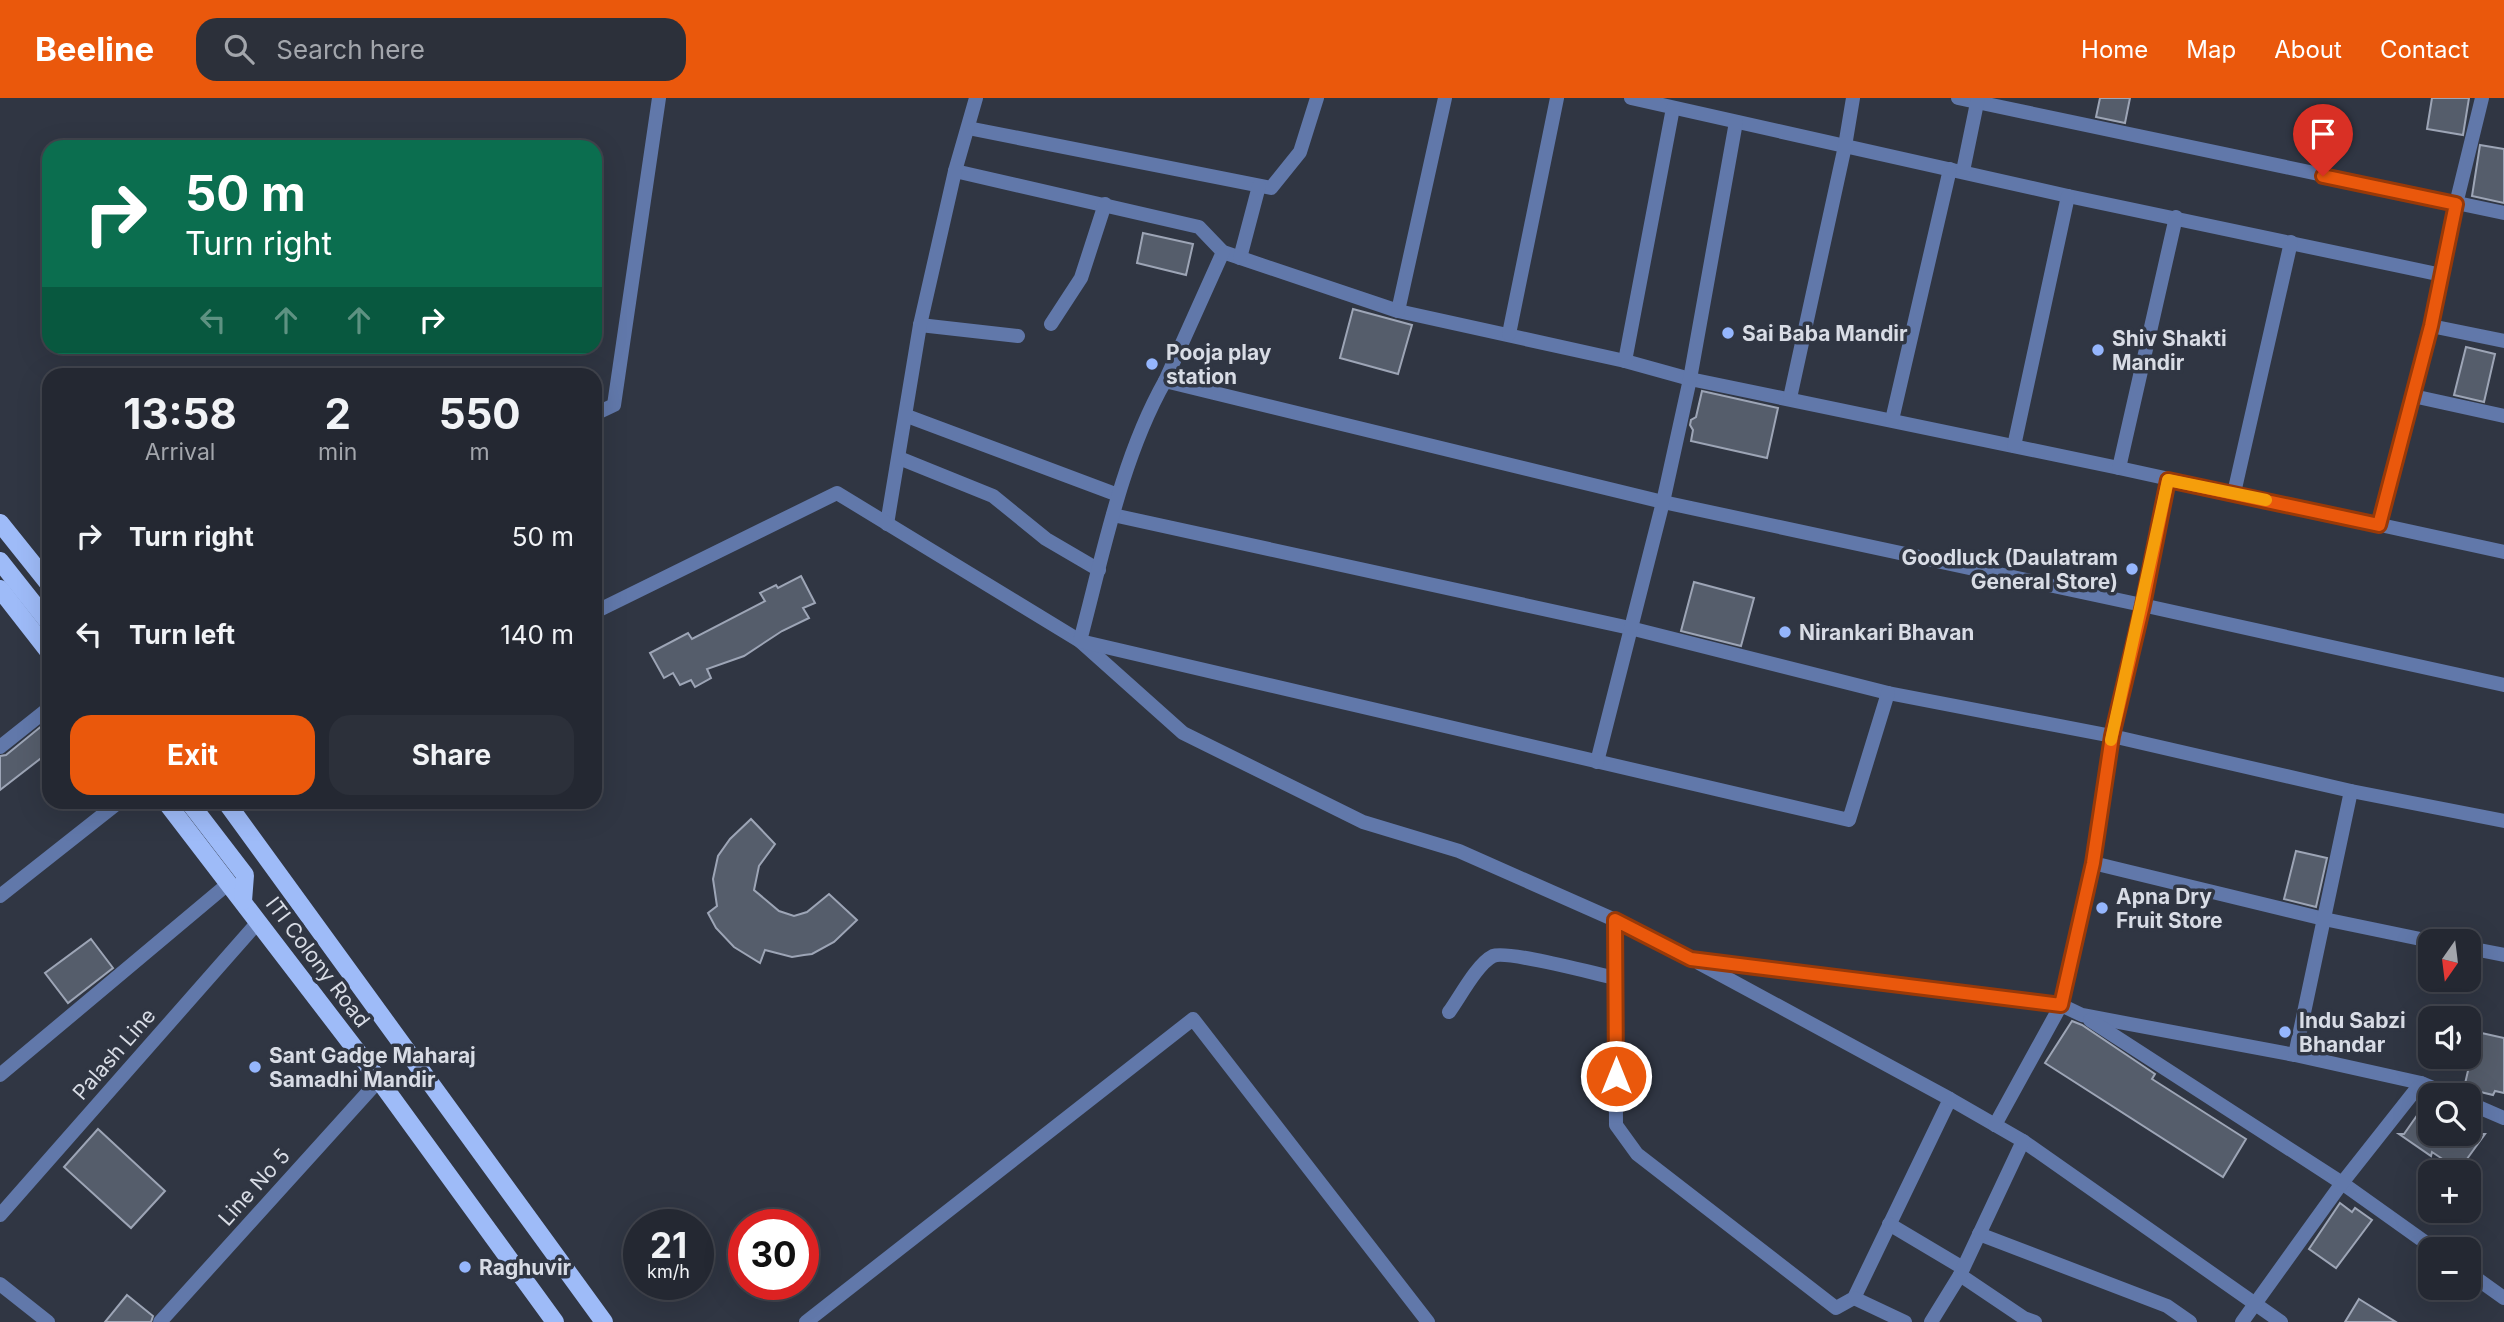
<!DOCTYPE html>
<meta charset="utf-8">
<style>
:root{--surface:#242832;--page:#2c303a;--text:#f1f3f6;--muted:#a3a6ac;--line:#41444d;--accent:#ea580c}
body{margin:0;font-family:Inter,sans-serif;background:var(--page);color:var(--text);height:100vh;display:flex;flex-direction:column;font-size:26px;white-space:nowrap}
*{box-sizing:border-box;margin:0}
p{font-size:23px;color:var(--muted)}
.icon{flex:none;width:38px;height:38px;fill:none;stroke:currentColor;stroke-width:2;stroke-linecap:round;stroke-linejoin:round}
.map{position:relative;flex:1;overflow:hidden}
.sheet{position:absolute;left:42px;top:270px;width:560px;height:441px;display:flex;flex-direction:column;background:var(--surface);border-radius:21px;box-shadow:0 7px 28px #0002,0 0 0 2px var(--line)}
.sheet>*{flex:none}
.banner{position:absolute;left:42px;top:42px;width:560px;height:214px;border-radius:21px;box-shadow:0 7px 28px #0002,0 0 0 2px var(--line);background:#0b6e4f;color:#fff;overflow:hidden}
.needle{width:46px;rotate:194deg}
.buttons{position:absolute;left:2418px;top:831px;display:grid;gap:14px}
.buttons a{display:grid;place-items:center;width:63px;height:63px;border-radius:14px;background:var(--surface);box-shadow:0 7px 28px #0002,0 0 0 2px var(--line);font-size:35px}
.speed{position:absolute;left:623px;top:1111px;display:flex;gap:14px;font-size:35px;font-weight:700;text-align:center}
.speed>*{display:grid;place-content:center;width:91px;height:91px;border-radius:50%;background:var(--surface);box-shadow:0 7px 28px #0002,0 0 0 2px var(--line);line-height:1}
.speed small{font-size:18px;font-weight:400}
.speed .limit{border:10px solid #d22;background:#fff;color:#111}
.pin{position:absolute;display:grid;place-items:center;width:60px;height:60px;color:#fff;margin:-72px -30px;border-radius:50% 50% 50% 0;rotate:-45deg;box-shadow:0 0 7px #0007}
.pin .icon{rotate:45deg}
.me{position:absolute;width:77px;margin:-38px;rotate:0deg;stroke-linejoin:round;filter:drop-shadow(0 0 5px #0008)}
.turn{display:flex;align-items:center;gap:24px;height:147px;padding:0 28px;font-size:32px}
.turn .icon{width:91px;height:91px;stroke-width:2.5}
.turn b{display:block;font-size:49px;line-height:60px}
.lanes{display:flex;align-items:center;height:66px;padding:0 28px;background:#0003;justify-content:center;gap:35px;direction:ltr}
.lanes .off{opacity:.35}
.eta{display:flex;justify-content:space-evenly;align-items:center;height:119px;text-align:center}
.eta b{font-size:42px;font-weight:700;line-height:49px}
.cta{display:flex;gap:14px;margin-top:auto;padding:14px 28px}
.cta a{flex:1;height:80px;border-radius:21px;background:var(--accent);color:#fff;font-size:28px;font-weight:700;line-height:80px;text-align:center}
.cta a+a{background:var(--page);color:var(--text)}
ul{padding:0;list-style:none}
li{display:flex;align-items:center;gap:21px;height:98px;padding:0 28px}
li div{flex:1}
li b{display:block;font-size:26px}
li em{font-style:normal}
header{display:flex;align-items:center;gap:42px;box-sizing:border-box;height:98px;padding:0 35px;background:var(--accent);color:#fff}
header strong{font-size:33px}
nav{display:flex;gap:38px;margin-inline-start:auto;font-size:24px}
.search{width:490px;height:63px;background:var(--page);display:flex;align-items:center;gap:18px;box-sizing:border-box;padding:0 24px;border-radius:21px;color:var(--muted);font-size:26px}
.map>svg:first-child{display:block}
.building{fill:#555d6b;stroke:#9da5b6;stroke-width:2}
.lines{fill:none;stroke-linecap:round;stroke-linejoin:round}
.minor{stroke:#6178aa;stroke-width:14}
.primary{stroke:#9ebbf8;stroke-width:18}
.route-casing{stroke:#983908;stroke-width:18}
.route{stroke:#ea580c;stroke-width:12}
.slow{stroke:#f59e0b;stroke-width:12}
.poi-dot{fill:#95b6fd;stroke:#303643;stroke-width:2.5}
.labels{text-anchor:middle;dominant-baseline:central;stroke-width:7;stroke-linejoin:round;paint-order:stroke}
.poi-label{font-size:21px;font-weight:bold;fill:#d8dce5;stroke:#303643;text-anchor:start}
.street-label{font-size:21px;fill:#d8dce5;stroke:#303643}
</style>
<header>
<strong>Beeline</strong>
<div class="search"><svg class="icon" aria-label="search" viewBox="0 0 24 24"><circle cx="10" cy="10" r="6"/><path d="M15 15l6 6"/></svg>Search here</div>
<nav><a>Home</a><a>Map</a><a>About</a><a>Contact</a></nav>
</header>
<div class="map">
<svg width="2504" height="1224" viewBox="0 0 2504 1224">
<rect width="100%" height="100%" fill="#303643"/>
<g class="building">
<path d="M 2100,0 L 2130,0 L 2125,25 L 2096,19 Z"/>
<path d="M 2432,0 L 2469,0 L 2463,37 L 2427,31 Z"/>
<path d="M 2480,47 L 2504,51 L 2504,105 L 2472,98 Z"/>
<path d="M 1143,135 L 1193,146 L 1186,177 L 1137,165 Z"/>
<path d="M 1353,211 L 1412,227 L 1398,276 L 1340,260 Z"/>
<path d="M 2466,249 L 2495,256 L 2484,304 L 2454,297 Z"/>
<path d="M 1702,293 L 1778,310 L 1767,360 L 1691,343 L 1693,332 L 1690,327 L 1691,322 L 1696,319 Z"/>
<path d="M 801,478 L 815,505 L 803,510 L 809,520 L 782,533 L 744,558 L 707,571 L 711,580 L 695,589 L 691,582 L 680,587 L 673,575 L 664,580 L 650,555 L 688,535 L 692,541 L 765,503 L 760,495 L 776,487 L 778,490 Z"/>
<path d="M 1694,484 L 1754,500 L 1741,548 L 1681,533 Z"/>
<path d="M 49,622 L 49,654 L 0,692 L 0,658 L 6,657 Z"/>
<path d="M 751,721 L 775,746 L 759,768 L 754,792 L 779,813 L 794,818 L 807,814 L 829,796 L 857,822 L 834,844 L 812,856 L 804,857 L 792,859 L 765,852 L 760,865 L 734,849 L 716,830 L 708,815 L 717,808 L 713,781 L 718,758 L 730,741 Z"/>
<path d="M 2296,753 L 2327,760 L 2316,809 L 2284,801 Z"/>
<path d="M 91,841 L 113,870 L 68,905 L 45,875 Z"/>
<path d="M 2072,923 L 2082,927 L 2155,976 L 2152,981 L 2246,1041 L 2223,1079 L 2045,965 Z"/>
<path d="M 2477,934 L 2504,940 L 2504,995 L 2495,993 L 2493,997 L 2464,990 Z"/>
<path d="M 2430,999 L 2431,1036 L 2485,1036 L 2459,1072 L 2432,1054 L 2431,1058 L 2399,1036 L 2404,1036 Z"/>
<path d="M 98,1031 L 165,1093 L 131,1130 L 64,1069 Z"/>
<path d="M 2340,1105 L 2352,1114 L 2355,1110 L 2372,1122 L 2336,1170 L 2309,1151 Z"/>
<path d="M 127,1197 L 153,1218 L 151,1224 L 105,1224 Z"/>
<path d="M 2359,1201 L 2396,1224 L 2345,1224 Z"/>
</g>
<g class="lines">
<g class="minor">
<path d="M 1631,0 L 2068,98 L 2442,177"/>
<path d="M 1958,0 L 2504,115"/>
<path d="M 968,30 L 1271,90 L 1300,54 L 1317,0"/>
<path d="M 955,73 L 1199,129 L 1223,154 L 1398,213 L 1625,263 L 1690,281 L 2119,370 L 2504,454"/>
<path d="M 1963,73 L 1978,0"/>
<path d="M 1240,160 L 1259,88"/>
<path d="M 1398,213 L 1445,0"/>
<path d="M 1051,226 L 1081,180 L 1105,106"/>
<path d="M 920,227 L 1018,238"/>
<path d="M 2431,228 L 2504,243"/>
<path d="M 1509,236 L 1557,0"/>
<path d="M 1625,263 L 1673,10"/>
<path d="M 1165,283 L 1223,154"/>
<path d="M 2413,298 L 2504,318"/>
<path d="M 1790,300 L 1845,48 L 1853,0"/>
<path d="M 595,316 L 614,307 L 659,0"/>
<path d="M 907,318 L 1118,397"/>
<path d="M 1892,322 L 1950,71"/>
<path d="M 2014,348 L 2068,98"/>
<path d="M 899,360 L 993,398 L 1046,441 L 1099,472"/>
<path d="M 2119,370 L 2176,119"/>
<path d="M 2234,395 L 2291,144"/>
<path d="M 1113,417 L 1630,530 L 1888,595 L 2112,638 L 2351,693 L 2504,723"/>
<path d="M 887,426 L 920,227 L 955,73 L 976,0"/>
<path d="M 2379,427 L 2431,228 L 2456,106 L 2482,0"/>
<path d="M 595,514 L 837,395 L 1080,543 L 1183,635 L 1363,724 L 1459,753 L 1615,822 L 1691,861 L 2061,907 L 2082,917 L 2295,957 L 2421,985 L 2452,998"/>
<path d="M 1888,595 L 1849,722 L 1080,543 C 1103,457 1121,361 1165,283 L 1663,404 L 2142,507 L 2504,587"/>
<path d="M 0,649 L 49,610"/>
<path d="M 1597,664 L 1663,404 L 1690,281 L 1736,24"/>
<path d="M 2093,765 L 2324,821 L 2435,844"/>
<path d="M 0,798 L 119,704"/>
<path d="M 1615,822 L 1616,1027 L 1637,1056 L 1836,1210 L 1854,1200 L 1950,1001"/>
<path d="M 2469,850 L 2504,857"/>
<path d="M 1699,865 L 1950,1001 L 2023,1043 L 2281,1224"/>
<path d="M 1449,914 C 1460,899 1477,866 1493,858 C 1507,852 1596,876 1616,880"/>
<path d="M 2090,922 L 2342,1085 L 2436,1152"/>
<path d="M 2295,957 L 2351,693"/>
<path d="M 0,977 L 229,785"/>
<path d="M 2469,1005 L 2504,1020"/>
<path d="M 1995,1027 L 2061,907 L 2093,765 L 2112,638 L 2142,507 L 2168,382"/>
<path d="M 0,1117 L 259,823"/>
<path d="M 1889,1126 L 1963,1170"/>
<path d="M 1979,1136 L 2167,1208 L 2190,1224"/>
<path d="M 2469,1175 L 2504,1200"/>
<path d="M 1960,1177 L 2024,1220 L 2035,1224"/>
<path d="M 0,1186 L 48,1224"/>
<path d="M 1854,1200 L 1905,1224"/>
<path d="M 160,1224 L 379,982"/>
<path d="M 806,1224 L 1193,921 L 1428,1224"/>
<path d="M 1931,1224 L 1960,1177 L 2023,1043"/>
<path d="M 2242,1224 L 2342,1085 L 2421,985"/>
</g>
<g class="primary">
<path d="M 0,425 L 49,486"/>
<path d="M 0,463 L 49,525"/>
<path d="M 0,491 L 49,554"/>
<path d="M 166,704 L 379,982 L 555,1224"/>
<path d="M 189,704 L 245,777 L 243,803"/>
<path d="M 226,704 L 604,1224"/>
</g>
</g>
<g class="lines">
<defs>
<path id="route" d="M 1616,978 L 1615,822 L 1691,861 L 2061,907 L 2093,765 L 2112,638 L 2143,507 L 2168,382 L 2379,427 L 2431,228 L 2456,106 L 2323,78"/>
</defs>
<use href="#route" class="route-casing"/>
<use href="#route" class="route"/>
<path class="slow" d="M 2111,642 L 2168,382 L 2266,402"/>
</g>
<g class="poi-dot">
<circle cx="1728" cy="235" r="7"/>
<circle cx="2098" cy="252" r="7"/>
<circle cx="1152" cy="266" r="7"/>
<circle cx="2132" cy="471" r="7"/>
<circle cx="1785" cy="534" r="7"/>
<circle cx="2102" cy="810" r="7"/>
<circle cx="2285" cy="934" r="7"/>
<circle cx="255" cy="969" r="7"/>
<circle cx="465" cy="1169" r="7"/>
</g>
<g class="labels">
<g class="poi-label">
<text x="1742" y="235">Sai Baba Mandir</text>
<text x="2112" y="240">Shiv Shakti<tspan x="2112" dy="24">Mandir</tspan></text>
<text x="1166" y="254">Pooja play<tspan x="1166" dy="24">station</tspan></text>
<text x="2118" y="459" text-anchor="end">Goodluck (Daulatram<tspan x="2118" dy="24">General Store)</tspan></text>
<text x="1799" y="534">Nirankari Bhavan</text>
<text x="2116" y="798">Apna Dry<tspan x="2116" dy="24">Fruit Store</tspan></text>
<text x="2299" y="922">Indu Sabzi<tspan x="2299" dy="24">Bhandar</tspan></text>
<text x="269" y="957">Sant Gadge Maharaj<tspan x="269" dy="24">Samadhi Mandir</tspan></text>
<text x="479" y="1169">Raghuvir</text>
</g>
<g class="street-label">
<text transform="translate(318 864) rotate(53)">ITI Colony Road</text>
<text transform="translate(114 956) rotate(-49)">Palash Line</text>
<text transform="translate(254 1089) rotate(-48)">Line No 5</text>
</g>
</g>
</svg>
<div class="buttons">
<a><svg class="needle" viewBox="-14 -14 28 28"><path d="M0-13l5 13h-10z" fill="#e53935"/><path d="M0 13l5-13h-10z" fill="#a3a6ac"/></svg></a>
<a><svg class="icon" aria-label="sound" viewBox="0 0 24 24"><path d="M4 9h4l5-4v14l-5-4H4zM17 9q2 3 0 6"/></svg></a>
<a><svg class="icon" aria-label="search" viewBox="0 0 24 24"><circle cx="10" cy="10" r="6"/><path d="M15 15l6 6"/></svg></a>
<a>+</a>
<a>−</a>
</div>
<div class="speed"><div>21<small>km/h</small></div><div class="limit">30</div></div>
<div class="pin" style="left:2323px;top:78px;background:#d93025"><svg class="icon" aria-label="arrive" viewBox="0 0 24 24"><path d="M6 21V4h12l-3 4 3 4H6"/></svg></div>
<svg class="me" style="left:1616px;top:978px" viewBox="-20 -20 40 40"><circle r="17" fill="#ea580c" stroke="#fff" stroke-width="3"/><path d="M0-11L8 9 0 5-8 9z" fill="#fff"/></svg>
<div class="banner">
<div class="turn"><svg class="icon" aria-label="right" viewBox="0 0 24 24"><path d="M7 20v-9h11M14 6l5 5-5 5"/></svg><div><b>50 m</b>Turn right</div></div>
<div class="lanes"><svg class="icon off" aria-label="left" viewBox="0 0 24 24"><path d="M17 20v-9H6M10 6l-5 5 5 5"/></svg><svg class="icon off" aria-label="ahead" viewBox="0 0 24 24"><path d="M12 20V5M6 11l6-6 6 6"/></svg><svg class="icon off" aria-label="ahead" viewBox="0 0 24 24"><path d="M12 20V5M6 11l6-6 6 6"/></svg><svg class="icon" aria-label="right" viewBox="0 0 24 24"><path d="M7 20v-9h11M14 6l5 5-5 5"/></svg></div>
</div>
<section class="sheet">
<div class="eta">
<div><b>13:58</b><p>Arrival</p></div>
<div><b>2</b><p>min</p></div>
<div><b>550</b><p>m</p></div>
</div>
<ul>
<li><svg class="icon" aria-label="right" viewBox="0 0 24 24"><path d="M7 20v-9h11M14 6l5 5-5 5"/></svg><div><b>Turn right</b></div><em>50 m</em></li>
<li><svg class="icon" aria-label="left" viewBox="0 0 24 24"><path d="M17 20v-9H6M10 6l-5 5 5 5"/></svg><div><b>Turn left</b></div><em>140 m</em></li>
</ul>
<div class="cta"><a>Exit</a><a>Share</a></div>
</section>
</div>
